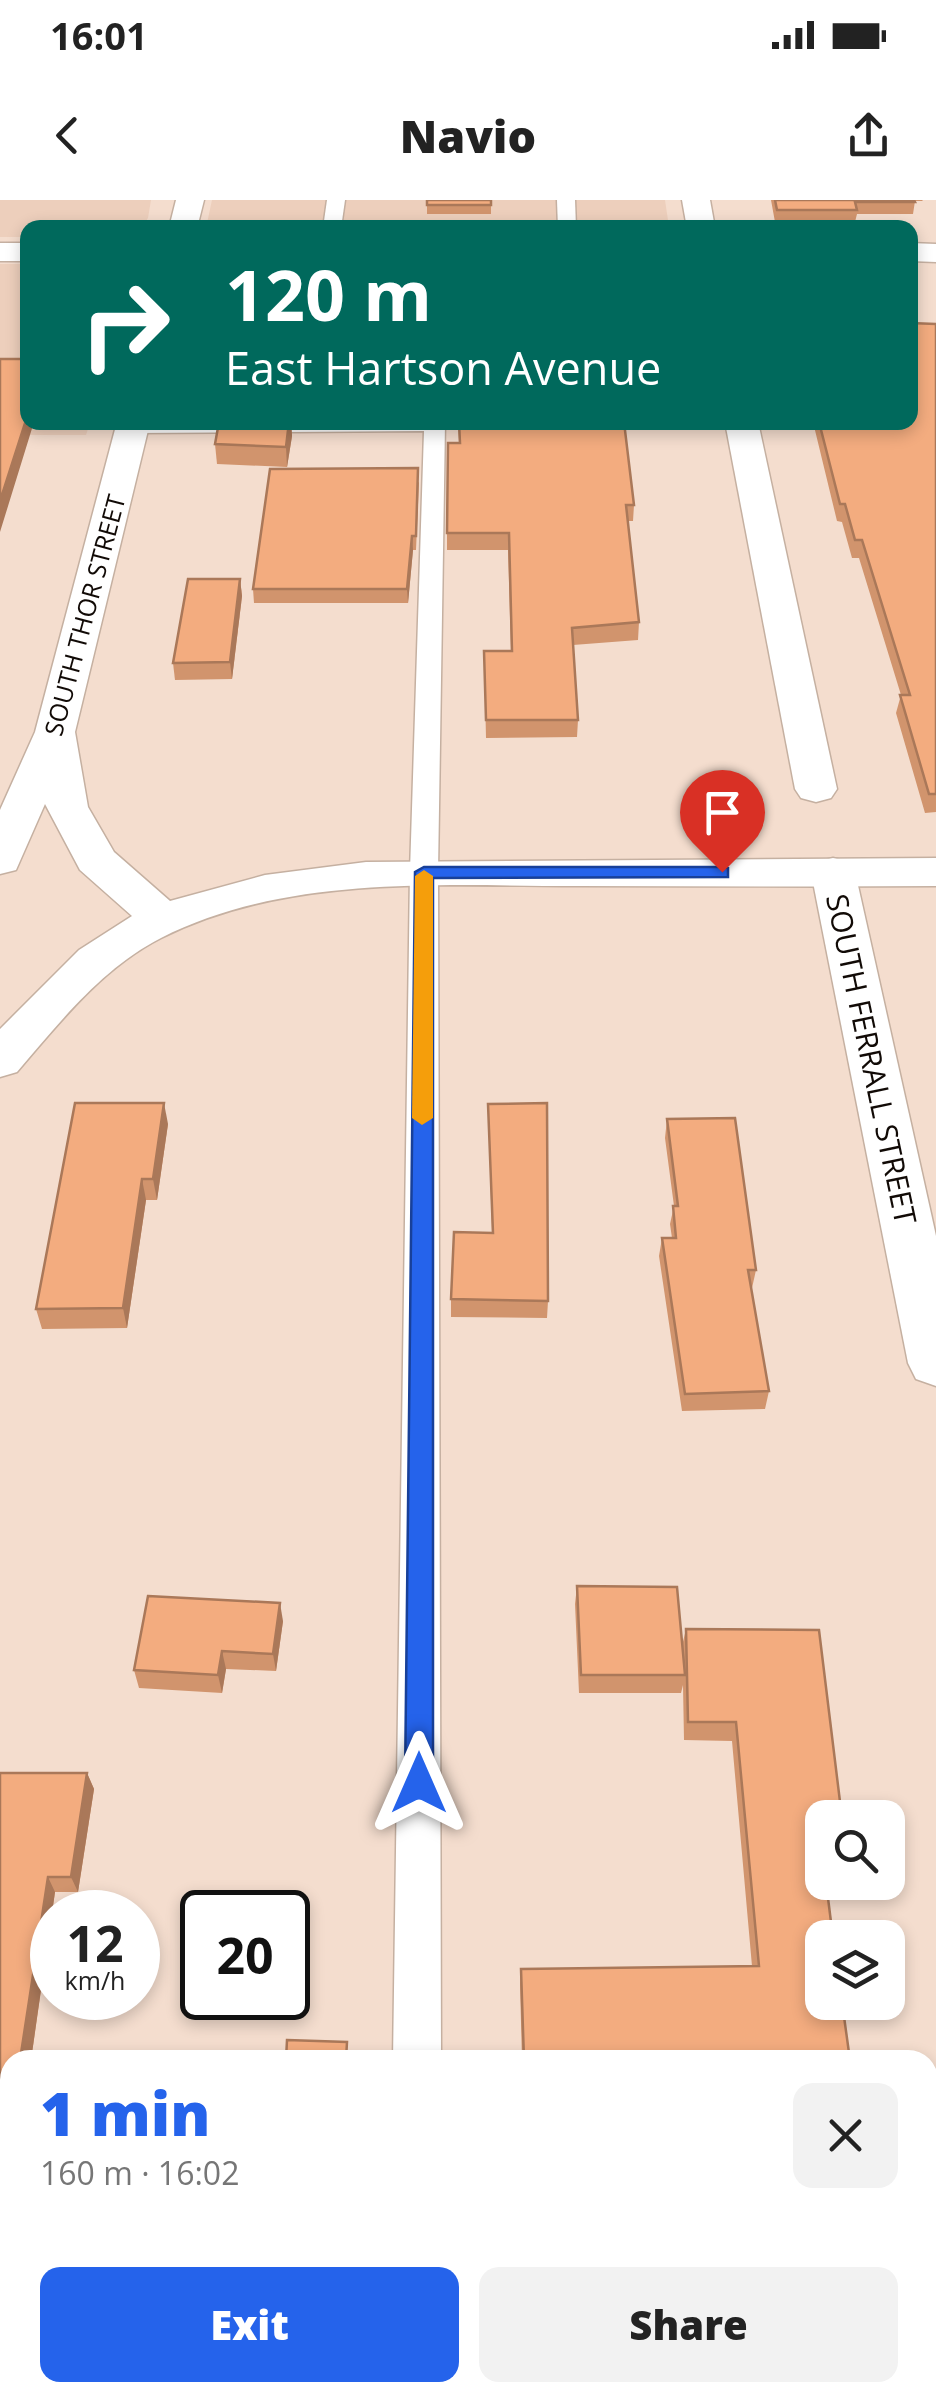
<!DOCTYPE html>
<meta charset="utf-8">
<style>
:root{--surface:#fff;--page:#f2f2f2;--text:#222;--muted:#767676;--accent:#2563eb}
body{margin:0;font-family:"Open Sans",sans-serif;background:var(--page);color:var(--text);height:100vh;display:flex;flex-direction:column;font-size:38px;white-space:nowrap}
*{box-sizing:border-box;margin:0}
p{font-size:32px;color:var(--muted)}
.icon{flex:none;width:55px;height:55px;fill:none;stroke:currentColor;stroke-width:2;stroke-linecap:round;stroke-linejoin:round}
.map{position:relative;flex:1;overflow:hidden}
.details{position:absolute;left:0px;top:1850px;width:938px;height:352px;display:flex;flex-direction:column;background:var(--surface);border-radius:30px 30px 0 0;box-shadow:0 5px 15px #0003}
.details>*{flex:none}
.banner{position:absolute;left:20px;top:20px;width:898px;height:210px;border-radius:20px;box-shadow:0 5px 15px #0003;background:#00695c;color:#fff;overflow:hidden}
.controls{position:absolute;left:805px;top:1600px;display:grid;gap:20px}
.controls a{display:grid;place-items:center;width:100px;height:100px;border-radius:20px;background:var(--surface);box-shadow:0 5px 15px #0003;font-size:50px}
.speed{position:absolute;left:30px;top:1690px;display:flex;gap:20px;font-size:50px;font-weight:700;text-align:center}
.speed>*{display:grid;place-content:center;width:130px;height:130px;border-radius:50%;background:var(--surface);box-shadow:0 5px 15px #0003;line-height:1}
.speed small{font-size:25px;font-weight:400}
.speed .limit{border:5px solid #111;border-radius:15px;background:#fff;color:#111}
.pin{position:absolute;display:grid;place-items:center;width:85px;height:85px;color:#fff;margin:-102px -42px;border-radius:50% 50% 50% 0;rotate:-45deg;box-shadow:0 0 10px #0007}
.pin .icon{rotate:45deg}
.me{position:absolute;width:110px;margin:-55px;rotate:0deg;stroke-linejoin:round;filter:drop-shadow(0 0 8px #0008)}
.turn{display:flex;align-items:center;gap:35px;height:210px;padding:0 40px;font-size:45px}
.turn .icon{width:130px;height:130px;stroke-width:2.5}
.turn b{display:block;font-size:70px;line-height:85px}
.round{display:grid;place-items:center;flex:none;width:105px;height:105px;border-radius:20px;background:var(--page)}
.headline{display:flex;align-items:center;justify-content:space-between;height:170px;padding:0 40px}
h1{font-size:60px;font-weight:800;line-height:75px;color:var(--accent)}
.button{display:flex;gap:20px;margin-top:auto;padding:20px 40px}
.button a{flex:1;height:115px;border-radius:20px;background:var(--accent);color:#fff;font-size:40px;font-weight:800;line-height:115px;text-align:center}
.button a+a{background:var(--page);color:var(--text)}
.status{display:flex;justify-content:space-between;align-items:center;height:70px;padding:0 50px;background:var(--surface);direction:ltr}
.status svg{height:28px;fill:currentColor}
header{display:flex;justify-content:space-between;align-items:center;height:130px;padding:0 40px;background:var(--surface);font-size:45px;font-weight:800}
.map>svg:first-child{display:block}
.built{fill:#edcfbc}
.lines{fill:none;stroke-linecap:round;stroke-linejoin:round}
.service-casing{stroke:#c5b0a1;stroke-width:3}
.minor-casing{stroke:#c5b0a1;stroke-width:3}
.tertiary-casing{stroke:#c5b0a1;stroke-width:3}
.secondary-casing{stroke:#c5b0a1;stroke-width:3}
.service{fill:#fff;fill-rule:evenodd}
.minor{fill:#fff;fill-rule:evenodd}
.tertiary{fill:#fff;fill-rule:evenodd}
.secondary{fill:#fff;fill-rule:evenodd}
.wall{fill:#d1946d}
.shaded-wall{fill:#aa7859}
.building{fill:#f3ac7f;stroke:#aa7859;stroke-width:2.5}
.route{fill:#2563eb;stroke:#184099;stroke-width:2.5}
.slow{fill:#f59e0b}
.labels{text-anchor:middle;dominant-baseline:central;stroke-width:10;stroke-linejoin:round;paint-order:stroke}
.far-street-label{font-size:25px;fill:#110a06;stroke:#fff}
.street-label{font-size:30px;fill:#110a06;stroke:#fff}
</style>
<div class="status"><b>16:01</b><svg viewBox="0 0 49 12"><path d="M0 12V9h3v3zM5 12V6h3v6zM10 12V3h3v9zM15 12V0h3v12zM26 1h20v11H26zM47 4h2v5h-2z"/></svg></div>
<header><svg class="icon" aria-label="back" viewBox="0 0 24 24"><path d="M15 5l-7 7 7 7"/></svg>Navio<svg class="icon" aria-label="share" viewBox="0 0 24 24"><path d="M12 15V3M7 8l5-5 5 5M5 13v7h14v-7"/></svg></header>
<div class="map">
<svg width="936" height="2202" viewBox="0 0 936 2202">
<rect width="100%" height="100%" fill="#f4ddce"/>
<g class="built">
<path d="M 0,0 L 151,0 L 148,18 L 142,27 L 28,28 L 27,37 L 0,37 Z"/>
<path d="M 212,0 L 665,0 L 669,27 L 206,28 Z"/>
<path d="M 0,64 L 27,64 L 28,222 L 90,223 L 86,235 L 0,235 Z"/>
</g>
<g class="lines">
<defs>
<g id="service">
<path d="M 327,0 L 345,0 L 341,28 L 323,28 Z"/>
<path d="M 557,0 L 575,0 L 576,28 L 558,28 Z"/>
<path d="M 126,222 L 445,222 L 438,672 L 441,1860 L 393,1860 L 410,672 L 424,231 L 133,233 L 122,227 Z"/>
<rect x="390" y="2192" width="52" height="10"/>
</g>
<g id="minor">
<path d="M 682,0 L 710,0 L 715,28 L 687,28 Z"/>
<path d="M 725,222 L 758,222 L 837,589 L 831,598 L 816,602 L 801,598 L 795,589 Z"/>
<path d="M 833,658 L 849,662 L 855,672 L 936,1036 L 936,1186 L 916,1179 L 908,1163 L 811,672 L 817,662 Z"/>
</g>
<g id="tertiary">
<rect x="0" y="43" width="28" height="18"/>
<path d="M 910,43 L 936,44 L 936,62 L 910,61 Z"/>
</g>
<g id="secondary">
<path d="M 176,0 L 204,0 L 197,28 L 169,28 Z"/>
<path d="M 117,222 L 150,222 L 75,532 L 88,607 L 114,652 L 170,701 L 265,675 L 366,662 L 936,658 L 936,686 C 817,687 698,686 579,686 C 442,686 287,674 161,738 C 102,768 59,823 17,872 L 0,877 L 0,829 L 79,750 L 132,716 L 80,670 L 45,604 L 16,670 L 0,674 L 0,610 L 35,532 Z"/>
</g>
</defs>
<use href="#service" class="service-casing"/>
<use href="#minor" class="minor-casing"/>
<use href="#tertiary" class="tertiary-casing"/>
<use href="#secondary" class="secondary-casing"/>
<use href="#service" class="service"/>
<use href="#minor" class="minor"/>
<use href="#tertiary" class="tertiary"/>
<use href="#secondary" class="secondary"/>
</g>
<g class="wall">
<rect x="427" y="0" width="64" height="14"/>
<path d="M 771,0 L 923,0 L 922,1 L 915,1 L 913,14 L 857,14 L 855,22 L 775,22 Z"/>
<path d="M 936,124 L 936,612 L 925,613 L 896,513 L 901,495 L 859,358 L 852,358 L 842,322 L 837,321 L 813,222 L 910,222 Z"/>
<path d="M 219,222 L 291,222 L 292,236 L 287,267 L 217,264 L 215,244 Z"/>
<path d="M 458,222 L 624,222 L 634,305 L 633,321 L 628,321 L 639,422 L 638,440 L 573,445 L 578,520 L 577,537 L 486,538 L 484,451 L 511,451 L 508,350 L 447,350 L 447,333 L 459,243 Z"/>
<path d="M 419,282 L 416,350 L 413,350 L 408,403 L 254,403 L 253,389 Z"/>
<path d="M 240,379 L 242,396 L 232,479 L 175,480 L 173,463 Z"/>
<path d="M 488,904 L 548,1101 L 547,1118 L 451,1117 L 451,1099 L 492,1033 Z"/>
<path d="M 667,919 L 756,1070 L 752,1088 L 751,1088 L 769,1191 L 765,1209 L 682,1211 L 659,1056 L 662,1038 L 672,1038 L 670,1024 L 674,1006 L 665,938 Z"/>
<path d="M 168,924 L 157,1000 L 146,1000 L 127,1128 L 42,1129 L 36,1109 Z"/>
<path d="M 577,1386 L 682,1446 L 686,1429 L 822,1682 L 850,1682 L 843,1698 L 828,1698 L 850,1860 L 522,1860 L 520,1784 L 521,1769 L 752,1766 L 732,1541 L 684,1540 L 683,1485 L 681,1493 L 579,1493 L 575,1404 Z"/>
<path d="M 283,1421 L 276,1471 L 226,1469 L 222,1493 L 139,1488 L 134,1470 Z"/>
<path d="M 0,1573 L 87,1573 L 94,1589 L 78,1692 L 55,1692 L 31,1860 L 10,1860 L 10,1917 L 0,1917 Z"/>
<path d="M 736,2192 L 875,2192 L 876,2202 L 736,2202 Z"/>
</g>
<g class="shaded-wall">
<path d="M 28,214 L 28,222 L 34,222 L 0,332 L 0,301 Z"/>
<path d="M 289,222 L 291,222 L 292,236 L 287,267 L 286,247 Z"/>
<path d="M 412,336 L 413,350 L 408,403 L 407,389 Z"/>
<path d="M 240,379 L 242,396 L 232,479 L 230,462 Z"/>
<path d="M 164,903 L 168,924 L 157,1000 L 153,979 Z"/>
<path d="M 142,979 L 146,1000 L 127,1128 L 123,1108 Z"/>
<path d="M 280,1403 L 283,1421 L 276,1471 L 273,1454 Z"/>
<path d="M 222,1451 L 226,1469 L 222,1493 L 218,1475 Z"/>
<path d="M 87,1573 L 94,1589 L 78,1692 L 71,1677 Z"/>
<path d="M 48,1677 L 55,1692 L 31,1860 L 20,1860 Z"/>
<path d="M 51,2192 L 61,2192 L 60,2202 L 50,2202 Z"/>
</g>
<g class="building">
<rect x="427" y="0" width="64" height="5"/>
<path d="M 775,0 L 914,0 L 915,2 L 855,2 L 857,10 L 777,10 Z"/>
<path d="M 910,123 L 936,124 L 936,594 L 929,594 L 900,495 L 910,495 L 862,340 L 855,340 L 845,304 L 840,304 L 819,222 L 910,222 Z"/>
<path d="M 0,159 L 28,159 L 28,214 L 0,301 Z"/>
<path d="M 219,222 L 289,222 L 286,247 L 215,244 Z"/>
<path d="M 459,222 L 624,222 L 634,305 L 626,305 L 639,422 L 572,428 L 578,520 L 486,520 L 484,451 L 512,451 L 509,333 L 447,333 L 448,243 L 460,243 Z"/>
<path d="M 418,268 L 416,336 L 412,336 L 407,389 L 253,389 L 270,269 Z"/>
<path d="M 188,379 L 240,379 L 230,462 L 173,463 Z"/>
<path d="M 75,903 L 164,903 L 153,979 L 142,979 L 123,1108 L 36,1109 Z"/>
<path d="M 547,903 L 548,1101 L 451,1099 L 454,1032 L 493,1033 L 488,904 Z"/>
<path d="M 735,918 L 756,1070 L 748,1070 L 769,1191 L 685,1194 L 662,1038 L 676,1038 L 673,1006 L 678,1006 L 667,919 Z"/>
<path d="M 577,1386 L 677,1387 L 685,1475 L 581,1475 Z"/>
<path d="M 148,1396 L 280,1403 L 273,1454 L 222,1451 L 218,1475 L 134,1470 Z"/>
<path d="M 686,1429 L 819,1430 L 842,1618 L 822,1618 L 822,1682 L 826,1682 L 833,1738 L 822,1738 L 822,1802 L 842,1802 L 850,1860 L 524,1860 L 521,1769 L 759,1766 L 736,1522 L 688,1522 Z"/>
<path d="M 0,1573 L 87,1573 L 71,1677 L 48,1677 L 20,1860 L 10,1860 L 10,1905 L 0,1905 Z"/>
<path d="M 287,1840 L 347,1842 L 346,1860 L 286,1860 Z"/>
<path d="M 0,2077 L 10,2077 L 10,2192 L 51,2192 L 50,2202 L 0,2202 Z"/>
<rect x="508" y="2192" width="64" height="10"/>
<path d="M 742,2192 L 875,2192 L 876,2202 L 743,2202 Z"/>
</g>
<path class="route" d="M 722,667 L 728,668 L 728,677 L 433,678 L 433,1583 L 429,1592 L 419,1596 L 409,1592 L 405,1583 L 415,672 L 424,667 Z"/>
<path class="slow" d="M 424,670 L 433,676 L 433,918 L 422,925 L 412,918 L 415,676 Z"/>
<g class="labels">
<g class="far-street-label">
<text transform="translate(84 415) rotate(-75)">SOUTH THOR STREET</text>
</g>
<g class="street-label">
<text transform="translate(872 859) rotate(78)">SOUTH FERRALL STREET</text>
</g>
</g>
</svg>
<div class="controls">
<a><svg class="icon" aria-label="search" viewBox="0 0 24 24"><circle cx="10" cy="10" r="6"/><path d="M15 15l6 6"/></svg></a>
<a><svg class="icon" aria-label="layers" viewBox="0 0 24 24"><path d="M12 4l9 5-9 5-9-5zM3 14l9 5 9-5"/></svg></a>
</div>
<div class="speed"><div>12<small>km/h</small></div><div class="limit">20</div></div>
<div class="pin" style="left:722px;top:672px;background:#d93025"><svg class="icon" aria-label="arrive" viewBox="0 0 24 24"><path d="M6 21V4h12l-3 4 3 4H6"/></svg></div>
<svg class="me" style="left:419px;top:1583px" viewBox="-20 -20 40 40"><path d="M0-17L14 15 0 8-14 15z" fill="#2563eb" stroke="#fff" stroke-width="4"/></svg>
<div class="banner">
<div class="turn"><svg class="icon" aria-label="right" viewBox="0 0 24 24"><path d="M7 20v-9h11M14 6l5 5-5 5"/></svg><div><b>120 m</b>East Hartson Avenue</div></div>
</div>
<section class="details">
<div class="headline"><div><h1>1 min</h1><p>160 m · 16:02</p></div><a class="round"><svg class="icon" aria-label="close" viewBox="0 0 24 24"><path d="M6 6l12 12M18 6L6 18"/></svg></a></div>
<div class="button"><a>Exit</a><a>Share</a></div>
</section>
</div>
